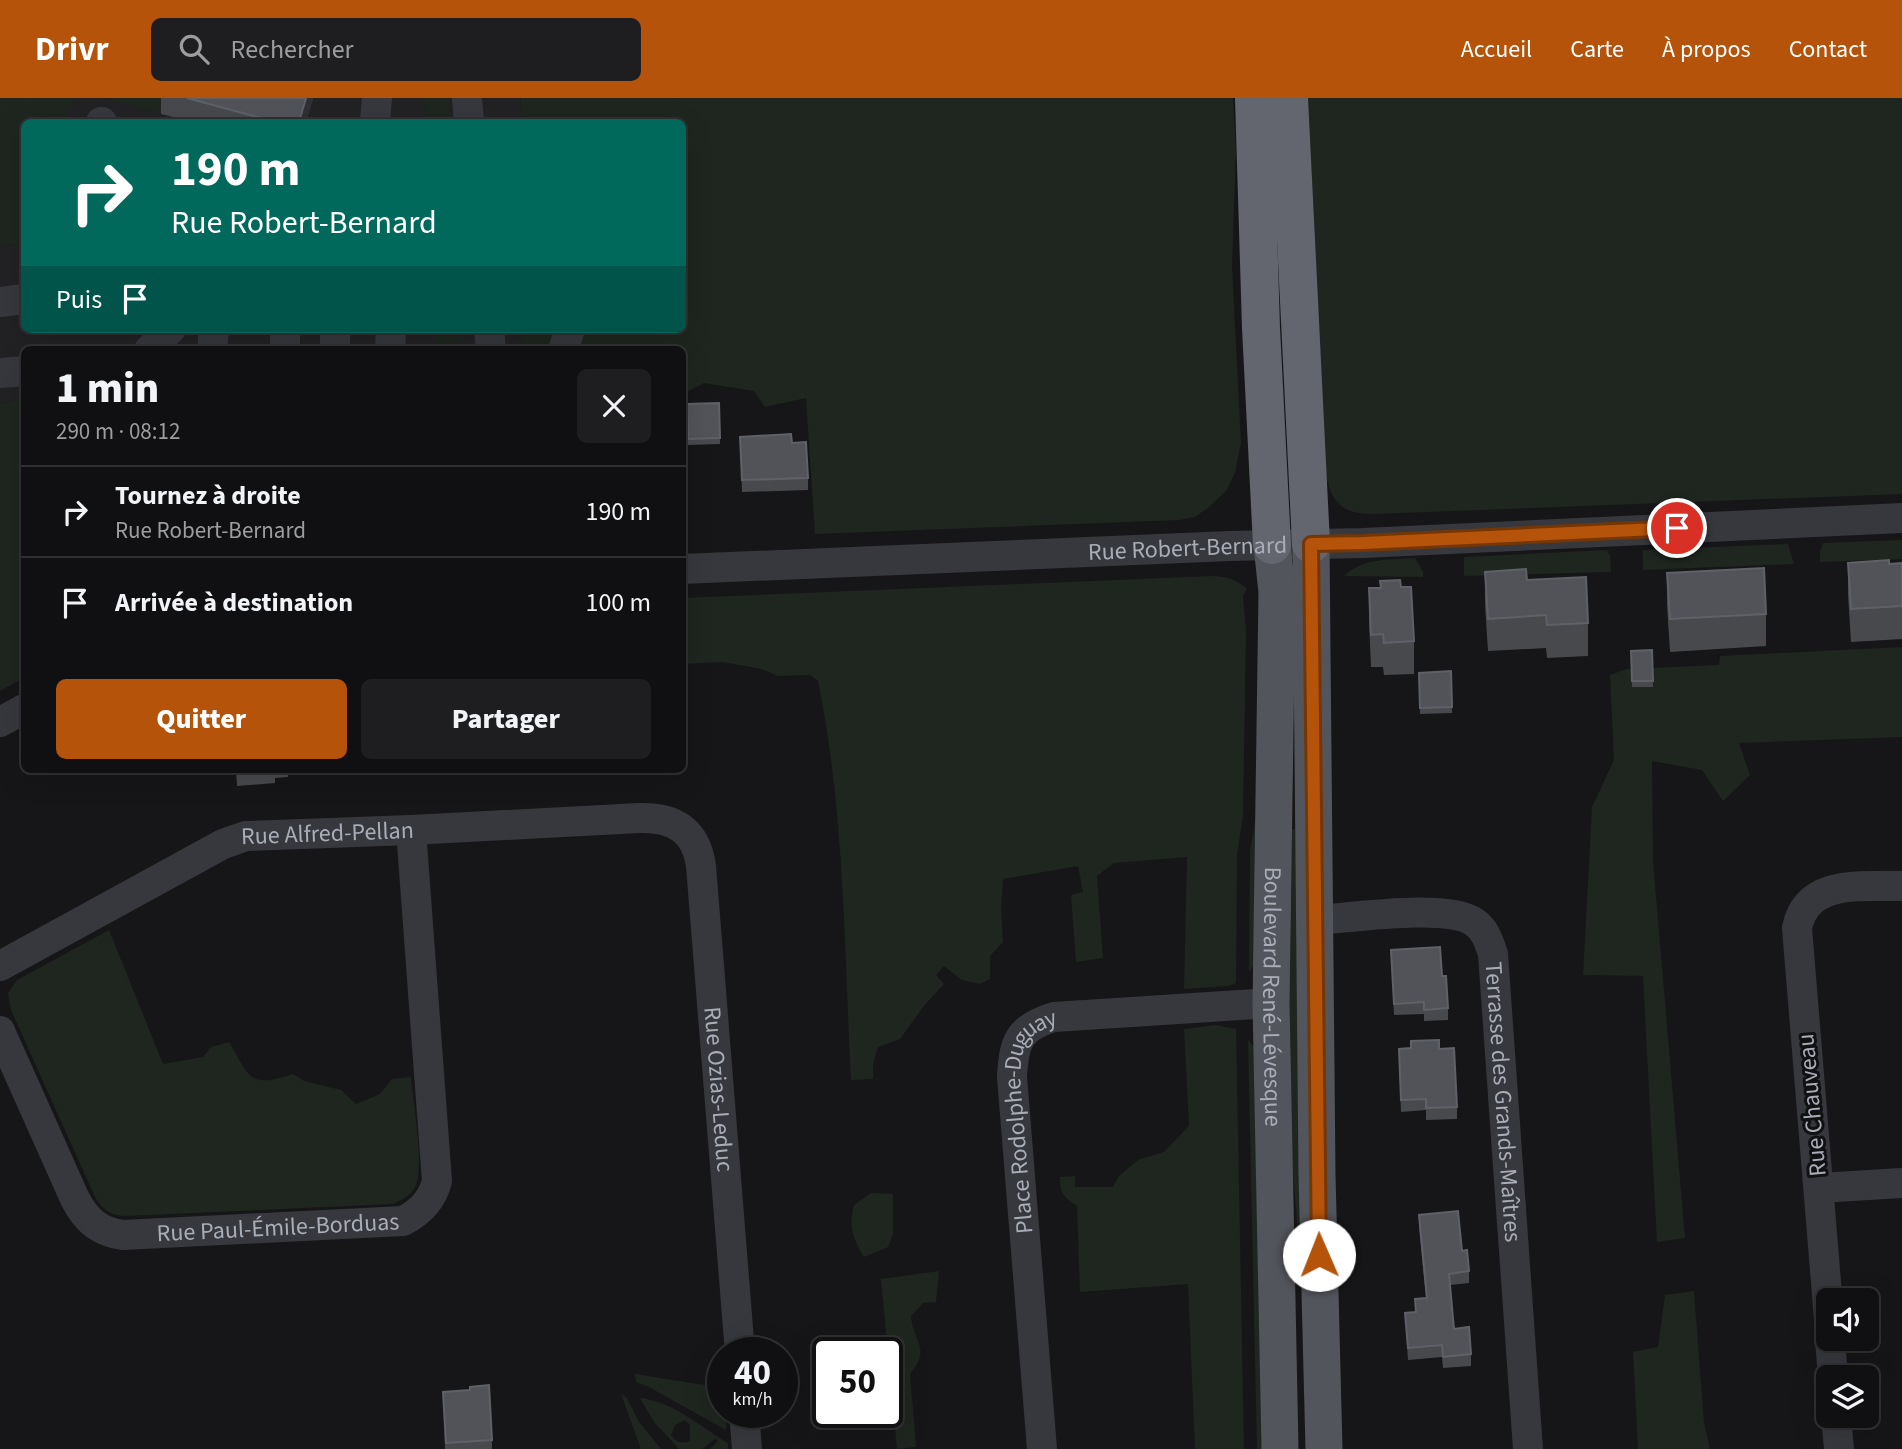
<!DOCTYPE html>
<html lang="fr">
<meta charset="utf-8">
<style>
:root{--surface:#101012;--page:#1e1e20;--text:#f1f3f6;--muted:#9c9d9f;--line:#303032;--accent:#b45309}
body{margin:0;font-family:"Source Sans 3",sans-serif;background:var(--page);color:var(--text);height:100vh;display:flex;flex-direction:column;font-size:26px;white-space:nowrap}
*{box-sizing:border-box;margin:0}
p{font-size:23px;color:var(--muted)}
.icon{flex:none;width:38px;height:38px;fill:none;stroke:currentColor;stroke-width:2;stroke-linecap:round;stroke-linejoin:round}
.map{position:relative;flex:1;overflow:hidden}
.sheet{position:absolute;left:21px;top:248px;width:665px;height:427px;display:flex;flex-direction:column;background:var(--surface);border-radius:10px;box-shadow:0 7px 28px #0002,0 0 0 2px var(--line)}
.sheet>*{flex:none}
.banner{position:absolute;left:21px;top:21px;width:665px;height:214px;border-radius:10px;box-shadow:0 7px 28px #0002,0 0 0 2px var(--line);background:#00695c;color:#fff;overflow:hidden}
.tools{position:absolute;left:1816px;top:1190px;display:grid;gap:14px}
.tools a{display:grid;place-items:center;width:63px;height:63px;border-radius:10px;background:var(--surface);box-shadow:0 7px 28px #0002,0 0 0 2px var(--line);font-size:35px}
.speed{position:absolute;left:707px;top:1239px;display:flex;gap:14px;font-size:35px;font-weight:700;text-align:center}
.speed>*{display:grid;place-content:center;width:91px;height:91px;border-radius:50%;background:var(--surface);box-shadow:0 7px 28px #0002,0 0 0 2px var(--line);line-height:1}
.speed small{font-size:18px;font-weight:400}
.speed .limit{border:4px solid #111;border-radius:10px;background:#fff;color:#111}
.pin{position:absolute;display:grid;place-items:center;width:60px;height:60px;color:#fff;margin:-30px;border:4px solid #fff;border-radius:50%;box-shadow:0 2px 7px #0007}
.me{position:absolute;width:77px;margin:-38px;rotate:359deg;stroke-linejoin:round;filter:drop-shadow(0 0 5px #0008)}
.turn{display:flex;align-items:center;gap:24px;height:147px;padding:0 35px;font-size:32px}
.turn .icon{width:91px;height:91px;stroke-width:2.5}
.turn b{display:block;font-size:49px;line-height:60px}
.then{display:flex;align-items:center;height:66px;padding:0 35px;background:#0003;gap:14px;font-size:26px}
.round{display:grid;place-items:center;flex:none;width:74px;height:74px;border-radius:10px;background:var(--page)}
.summary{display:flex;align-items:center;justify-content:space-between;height:119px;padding:0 35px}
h1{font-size:42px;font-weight:800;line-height:52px}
.action{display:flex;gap:14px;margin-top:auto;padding:14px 35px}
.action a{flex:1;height:80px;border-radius:10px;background:var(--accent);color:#fff;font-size:28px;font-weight:800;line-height:80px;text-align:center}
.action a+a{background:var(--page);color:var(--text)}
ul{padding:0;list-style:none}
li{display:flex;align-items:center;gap:21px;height:91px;padding:0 35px;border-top:2px solid var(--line)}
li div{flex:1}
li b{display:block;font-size:26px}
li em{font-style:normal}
header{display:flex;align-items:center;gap:42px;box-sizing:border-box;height:98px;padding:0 35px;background:var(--accent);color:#fff}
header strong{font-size:33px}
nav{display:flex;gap:38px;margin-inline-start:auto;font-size:24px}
.search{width:490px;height:63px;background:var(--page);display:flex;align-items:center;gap:18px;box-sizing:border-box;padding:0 24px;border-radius:10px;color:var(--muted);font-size:26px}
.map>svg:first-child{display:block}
.built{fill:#222225}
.green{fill:#1e261f;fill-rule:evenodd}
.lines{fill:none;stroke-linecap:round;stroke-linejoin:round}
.minor{stroke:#37383d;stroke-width:30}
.major{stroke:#53555c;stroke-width:37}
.highway{stroke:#63666e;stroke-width:38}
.wall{fill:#47494d}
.shaded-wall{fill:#2f3033}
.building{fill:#525359;stroke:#5f6168;stroke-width:2}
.route-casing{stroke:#753606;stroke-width:18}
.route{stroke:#b45309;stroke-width:12}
.labels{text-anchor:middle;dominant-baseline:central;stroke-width:6;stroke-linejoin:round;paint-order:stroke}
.street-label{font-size:24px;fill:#a8adb8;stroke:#111113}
</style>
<header>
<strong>Drivr</strong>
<div class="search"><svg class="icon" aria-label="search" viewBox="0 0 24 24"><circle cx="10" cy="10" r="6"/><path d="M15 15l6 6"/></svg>Rechercher</div>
<nav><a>Accueil</a><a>Carte</a><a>À propos</a><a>Contact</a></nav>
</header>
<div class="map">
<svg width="1902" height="1351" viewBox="0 0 1902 1351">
<rect width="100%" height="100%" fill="#161618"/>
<g class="built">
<path d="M 73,0 L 520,0 L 523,24 L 73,24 L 66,16 Z"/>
<path d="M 14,146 L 24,151 L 24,231 L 609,231 L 610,252 L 24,252 L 24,302 L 0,305 L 0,149 Z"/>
</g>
<g class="green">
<path d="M 0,0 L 76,0 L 66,15 L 73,24 L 24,24 L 24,151 L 13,146 L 0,149 Z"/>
<path d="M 105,0 L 165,0 L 161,16 Z"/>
<path d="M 424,0 L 448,0 L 451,24 L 425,24 Z"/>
<path d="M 520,0 L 1233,0 L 1236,51 L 1232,168 L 1241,345 L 1235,375 L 1226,393 L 1209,409 L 1195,419 L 1179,422 L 815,436 L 806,300 L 765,309 L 754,293 L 704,285 L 683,296 L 682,252 L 521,252 L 520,231 L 682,231 L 682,24 L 523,24 Z"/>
<path d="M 1308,0 L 1902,0 L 1902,396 L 1374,416 C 1343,416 1332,406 1326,377 Z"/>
<path d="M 434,231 L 461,231 L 464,252 L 436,252 Z"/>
<path d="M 24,302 L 24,580 L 0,593 L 0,305 Z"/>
<path d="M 1902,442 L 1902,461 L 1820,464 L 1820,454 L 1823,445 Z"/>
<path d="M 1788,446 L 1794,466 L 1643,472 L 1643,452 Z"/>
<path d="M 1607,452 L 1610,458 L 1611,474 L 1464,478 L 1464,459 Z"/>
<path d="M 1415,460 L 1423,474 L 1423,479 L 1344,478 C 1365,459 1389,462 1415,460 Z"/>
<path d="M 1213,478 C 1228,479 1236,481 1247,491 L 1243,498 L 1246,533 L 1243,718 L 1237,757 L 1236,885 L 1228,888 L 1184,891 L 1187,759 L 1114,765 L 1097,778 L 1103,860 L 1076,864 L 1071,797 L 1083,794 L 1078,768 L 1003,781 L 1001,810 L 1003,844 L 990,858 L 990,881 L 980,886 L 962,882 L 944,868 L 936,877 L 944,886 L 923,909 L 900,941 L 878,949 L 873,967 L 873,981 L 851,982 C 844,850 845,714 818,583 L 810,577 L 778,578 L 762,571 L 723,564 L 683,566 L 683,500 Z"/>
<path d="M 1902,549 L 1902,639 L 1739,645 L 1750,677 L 1723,703 L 1702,672 L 1652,663 L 1653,763 L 1685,1140 L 1657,1144 L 1643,878 L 1583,877 L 1592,709 L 1614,662 L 1610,577 L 1627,571 L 1719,567 L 1720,558 Z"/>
<path d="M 1256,719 L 1255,865 L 1249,874 L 1250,752 Z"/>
<path d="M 1289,731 L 1295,731 L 1302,830 L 1303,1125 L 1297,1125 L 1288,1009 Z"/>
<path d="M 109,832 L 163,966 L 203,959 L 211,949 L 229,944 C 250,979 248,991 293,976 L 304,983 L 341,992 L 356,1006 L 380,996 L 392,981 L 411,979 C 413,1003 425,1071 415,1089 C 410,1098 402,1102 393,1106 L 125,1118 C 111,1117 102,1112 95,1099 L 11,912 L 8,895 L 17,882 Z"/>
<path d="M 1216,927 L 1236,931 L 1244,1351 L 1195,1351 L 1188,1186 L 1080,1194 L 1077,1108 C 1064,1099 1059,1095 1060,1079 L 1075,1078 L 1075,1089 L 1113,1089 L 1119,1078 L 1138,1062 L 1164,1054 L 1189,1028 L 1184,931 Z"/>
<path d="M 1248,942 L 1254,949 L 1265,1351 L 1257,1351 Z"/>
<path d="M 871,1095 L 893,1096 L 893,1136 L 888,1149 L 864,1159 C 853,1141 848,1128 854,1107 Z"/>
<path d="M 939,1173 L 936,1204 L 923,1205 L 911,1218 C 913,1244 932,1250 910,1276 L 916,1349 L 897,1351 L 881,1181 Z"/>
<path d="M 1694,1193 L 1704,1325 L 1710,1351 L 1638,1351 L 1633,1254 L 1658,1249 L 1665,1197 Z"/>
<path d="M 635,1276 L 723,1290 L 723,1314 L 726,1314 L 726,1332 L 649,1289 L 636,1284 Z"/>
<path d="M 621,1296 L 627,1300 L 639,1324 L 661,1351 L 641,1351 Z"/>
<path d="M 640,1300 C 672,1303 701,1329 728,1345 L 728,1351 L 710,1351 L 718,1343 L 715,1341 L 702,1351 L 679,1351 L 654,1324 ZM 685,1322 L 690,1327 L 690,1343 C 682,1346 677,1345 671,1337 L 675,1327 Z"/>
</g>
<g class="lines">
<g class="minor">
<path d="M 467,0 L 469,24"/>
<path d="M 101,24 L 102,24"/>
<path d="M 375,24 L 377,0"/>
<path d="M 0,204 L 24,201"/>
<path d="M 489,231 L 491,252"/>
<path d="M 149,252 L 171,231"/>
<path d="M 212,252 L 214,231"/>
<path d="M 285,252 L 285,231"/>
<path d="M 335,252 L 335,231"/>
<path d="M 390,252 L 391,231"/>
<path d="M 563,252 L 570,231"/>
<path d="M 0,275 L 24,273"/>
<path id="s1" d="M 682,471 L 1230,448 L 1363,445 L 1902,420"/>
<path d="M 0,624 L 24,611"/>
<path id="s2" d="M 1316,822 C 1350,820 1447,805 1474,824 C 1485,831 1489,844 1493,856 L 1528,1351"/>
<path id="s3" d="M 0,868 L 223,746 L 246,738 L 411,732 L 639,720 C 674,719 696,732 701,768 L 740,1255"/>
<path id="s4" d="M 0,933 L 75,1101 C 86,1122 99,1134 123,1137 L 403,1123 C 421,1114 432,1102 437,1083 L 411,732"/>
<path d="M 1819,1090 L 1902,1085"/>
<path d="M 1829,1221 L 1797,830 C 1807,780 1863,789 1902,788"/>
<path d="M 1830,1241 L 1833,1279"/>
<path d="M 744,1314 L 747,1351"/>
<path d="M 1836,1318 L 1839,1351"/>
<path id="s5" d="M 1042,1351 L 1012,979 C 1014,944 1018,930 1054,919 L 1271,905"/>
</g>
<g class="major">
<path d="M 1311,446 L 1317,1077 L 1324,1351"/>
<path id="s6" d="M 1272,447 L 1277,494 L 1271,905 L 1280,1351"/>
</g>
<g class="highway">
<path d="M 1254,0 L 1261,230 L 1272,447"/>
<path d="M 1289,0 L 1311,446"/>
</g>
</g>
<g class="wall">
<path d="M 161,0 L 313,0 L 306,24 L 194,24 L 161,16 Z"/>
<path d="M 687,306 L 720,340 L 720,346 L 688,347 Z"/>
<path d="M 740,339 L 792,345 L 808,380 L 808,392 L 742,394 Z"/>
<path d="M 1848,465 L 1889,466 L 1902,465 L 1902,541 L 1851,544 L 1848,497 Z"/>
<path d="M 1485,474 L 1527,482 L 1588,525 L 1588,558 L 1547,560 L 1546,550 L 1488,553 L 1485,507 Z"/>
<path d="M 1667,475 L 1766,516 L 1766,548 L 1670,554 L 1667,507 Z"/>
<path d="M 1401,489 L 1414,543 L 1414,576 L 1384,577 L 1383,569 L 1371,569 L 1369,523 L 1369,490 Z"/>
<path d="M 1652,552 L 1653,589 L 1632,589 L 1631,553 Z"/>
<path d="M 1451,573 L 1452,615 L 1420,616 L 1419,575 Z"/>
<path d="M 236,672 L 288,672 L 288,679 L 275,680 L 275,685 L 237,688 Z"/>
<path d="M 1391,852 L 1442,878 L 1448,910 L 1448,922 L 1424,923 L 1424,916 L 1394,917 Z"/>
<path d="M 1439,951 L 1457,1009 L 1457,1021 L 1426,1022 L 1426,1012 L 1401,1014 L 1399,963 Z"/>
<path d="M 1419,1117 L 1462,1153 L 1469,1173 L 1469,1185 L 1450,1187 L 1454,1231 L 1471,1256 L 1471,1268 L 1443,1270 L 1442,1259 L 1408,1262 L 1405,1215 L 1415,1214 L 1415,1201 L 1426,1200 L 1419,1129 Z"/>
<path d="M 470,1292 L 492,1342 L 492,1351 L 445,1351 L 443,1294 Z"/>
</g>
<path class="shaded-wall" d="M 306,0 L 313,0 L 306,24 L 299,24 Z"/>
<g class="building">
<path d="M 187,0 L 306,0 L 299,24 L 276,24 Z"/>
<path d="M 719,305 L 720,340 L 688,341 L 687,306 Z"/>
<path d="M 791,336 L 792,345 L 806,344 L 808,380 L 742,382 L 740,339 Z"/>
<path d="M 1889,462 L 1889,466 L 1902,465 L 1902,508 L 1851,511 L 1848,465 Z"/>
<path d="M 1764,470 L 1766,516 L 1670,521 L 1667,475 Z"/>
<path d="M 1526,471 L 1527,482 L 1586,479 L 1588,525 L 1547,527 L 1546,517 L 1488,521 L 1485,474 Z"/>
<path d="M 1400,482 L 1401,489 L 1411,489 L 1414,543 L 1384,545 L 1383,536 L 1371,537 L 1369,490 L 1381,490 L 1380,483 Z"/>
<path d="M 1652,552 L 1653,583 L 1632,583 L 1631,553 Z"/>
<path d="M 1451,573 L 1452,609 L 1420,610 L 1419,575 Z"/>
<path d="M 237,672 L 275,672 L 275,673 L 237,676 Z"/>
<path d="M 1440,849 L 1442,878 L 1446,878 L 1448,910 L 1424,912 L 1424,904 L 1394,906 L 1391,852 Z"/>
<path d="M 1439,942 L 1439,951 L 1454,950 L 1457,1009 L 1426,1010 L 1426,1001 L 1401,1002 L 1399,951 L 1411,950 L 1411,943 Z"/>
<path d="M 1458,1113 L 1462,1153 L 1467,1152 L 1469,1173 L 1449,1176 L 1454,1231 L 1469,1229 L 1471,1256 L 1443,1259 L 1442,1247 L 1408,1250 L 1405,1215 L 1416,1214 L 1415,1201 L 1427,1200 L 1419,1117 Z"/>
<path d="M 489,1287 L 492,1342 L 446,1345 L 443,1294 L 470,1292 L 470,1289 Z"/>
</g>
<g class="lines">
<defs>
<path id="route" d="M 1319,1157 L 1311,446 L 1363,445 L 1677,430"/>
</defs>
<use href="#route" class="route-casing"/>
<use href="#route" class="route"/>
</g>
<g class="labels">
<g class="street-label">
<text stroke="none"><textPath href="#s1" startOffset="506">Rue Robert-Bernard</textPath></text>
<text stroke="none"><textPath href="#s3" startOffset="360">Rue Alfred-Pellan</textPath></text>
<text stroke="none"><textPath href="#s6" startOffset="452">Boulevard René-Lévesque</textPath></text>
<text stroke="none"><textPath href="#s3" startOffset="984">Rue Ozias-Leduc</textPath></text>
<text stroke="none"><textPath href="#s2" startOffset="346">Terrasse des Grands-Maîtres</textPath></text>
<text transform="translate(1812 1007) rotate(-95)">Rue Chauveau</text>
<text stroke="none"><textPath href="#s5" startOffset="336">Place Rodolphe-Duguay</textPath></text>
<text stroke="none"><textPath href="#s4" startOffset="402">Rue Paul-Émile-Borduas</textPath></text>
</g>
</g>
</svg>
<div class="tools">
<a><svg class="icon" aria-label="sound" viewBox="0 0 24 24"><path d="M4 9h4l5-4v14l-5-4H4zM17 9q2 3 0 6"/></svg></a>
<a><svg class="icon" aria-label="layers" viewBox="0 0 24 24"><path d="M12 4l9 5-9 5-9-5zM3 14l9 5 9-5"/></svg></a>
</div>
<div class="speed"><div>40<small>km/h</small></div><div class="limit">50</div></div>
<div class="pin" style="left:1677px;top:430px;background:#d93025"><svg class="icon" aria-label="arrive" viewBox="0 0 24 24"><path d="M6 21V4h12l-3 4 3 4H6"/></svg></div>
<svg class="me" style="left:1319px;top:1157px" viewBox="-20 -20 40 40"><circle r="19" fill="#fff"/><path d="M0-13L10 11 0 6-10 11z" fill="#b45309"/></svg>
<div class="banner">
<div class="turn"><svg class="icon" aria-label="right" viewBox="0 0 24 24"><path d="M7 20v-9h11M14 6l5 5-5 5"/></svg><div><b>190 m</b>Rue Robert-Bernard</div></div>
<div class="then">Puis<svg class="icon" aria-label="arrive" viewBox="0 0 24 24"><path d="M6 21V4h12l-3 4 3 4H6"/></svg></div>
</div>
<section class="sheet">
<div class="summary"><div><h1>1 min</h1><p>290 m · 08:12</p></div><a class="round"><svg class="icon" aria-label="close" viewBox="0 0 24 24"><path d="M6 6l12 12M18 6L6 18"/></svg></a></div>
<ul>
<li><svg class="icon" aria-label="right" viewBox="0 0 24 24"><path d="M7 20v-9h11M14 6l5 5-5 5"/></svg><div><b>Tournez à droite</b><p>Rue Robert-Bernard</p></div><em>190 m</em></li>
<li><svg class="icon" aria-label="arrive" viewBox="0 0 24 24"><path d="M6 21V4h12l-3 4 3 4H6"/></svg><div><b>Arrivée à destination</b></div><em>100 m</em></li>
</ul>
<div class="action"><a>Quitter</a><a>Partager</a></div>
</section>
</div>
